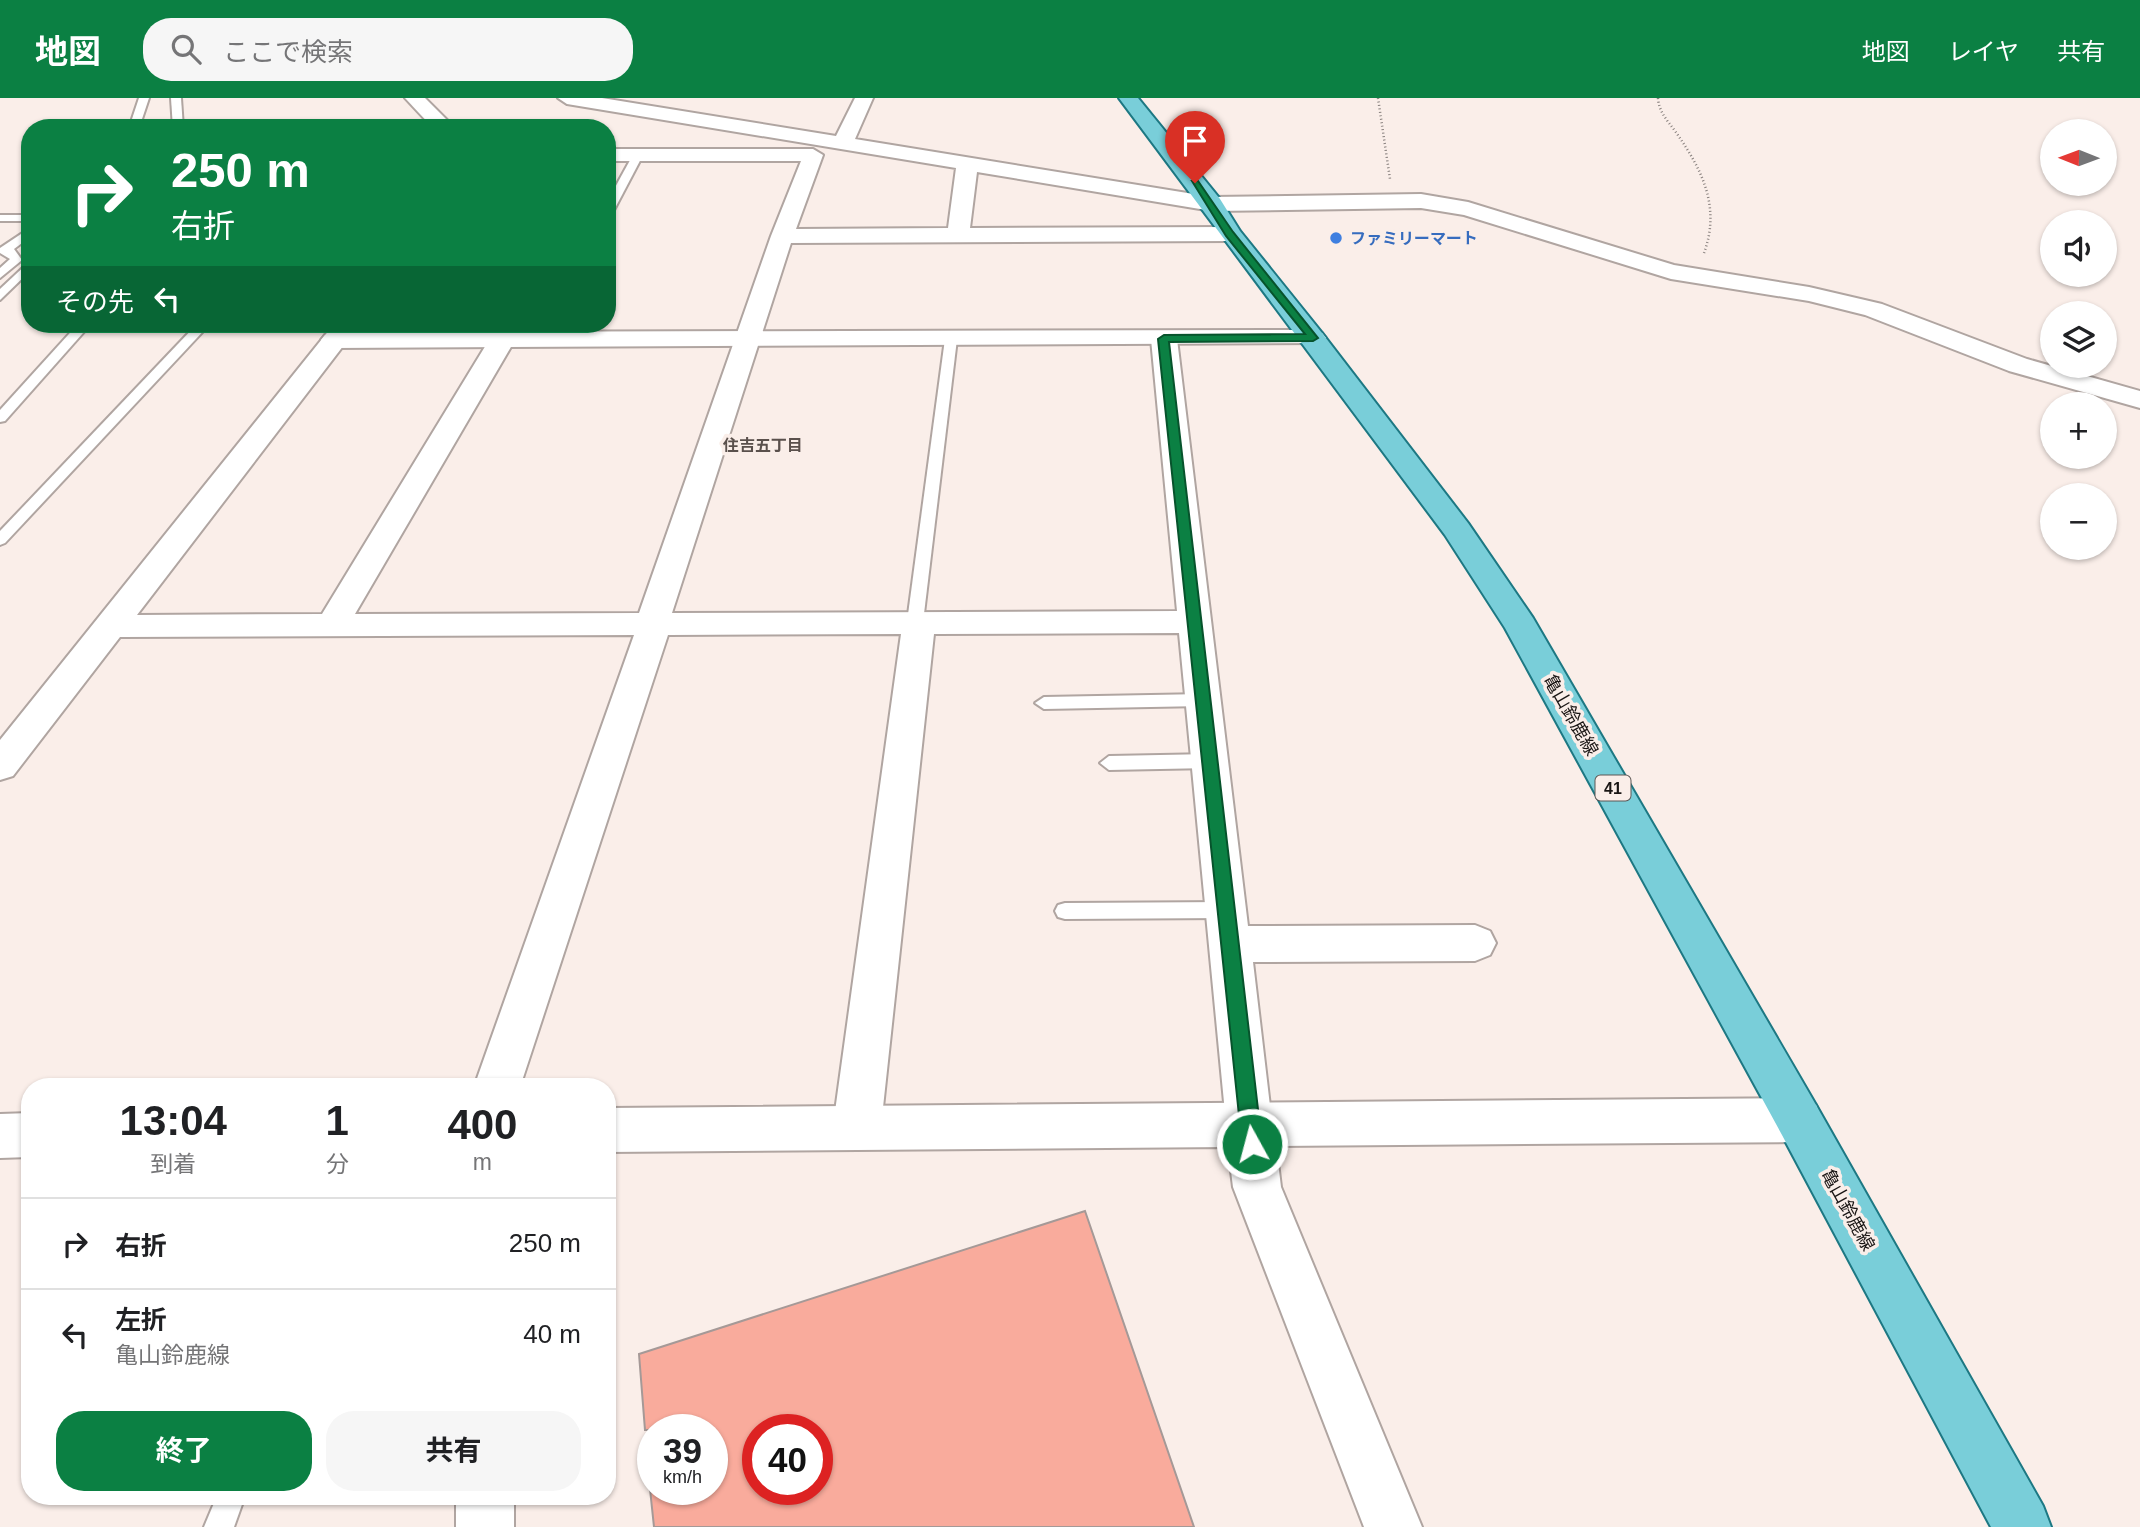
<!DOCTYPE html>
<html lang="ja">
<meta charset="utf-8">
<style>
:root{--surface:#fff;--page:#f6f6f6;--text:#202124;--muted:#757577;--line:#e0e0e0;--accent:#0b8043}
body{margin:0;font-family:Arial,"Noto Sans JP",sans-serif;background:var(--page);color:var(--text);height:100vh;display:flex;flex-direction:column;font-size:26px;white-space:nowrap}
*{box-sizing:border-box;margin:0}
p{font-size:23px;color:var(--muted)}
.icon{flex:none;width:38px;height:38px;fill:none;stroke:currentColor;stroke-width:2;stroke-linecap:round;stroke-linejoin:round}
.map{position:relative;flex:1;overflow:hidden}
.sheet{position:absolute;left:21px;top:980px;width:595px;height:427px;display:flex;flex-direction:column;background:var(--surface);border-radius:28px;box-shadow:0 2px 5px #0004}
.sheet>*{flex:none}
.hud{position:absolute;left:21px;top:21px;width:595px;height:214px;border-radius:28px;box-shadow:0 2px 5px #0004;background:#0b8043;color:#fff;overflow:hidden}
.needle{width:46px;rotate:271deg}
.controls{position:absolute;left:2040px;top:21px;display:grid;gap:14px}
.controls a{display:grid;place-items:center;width:77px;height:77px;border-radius:50%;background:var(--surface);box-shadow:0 2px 5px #0004;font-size:35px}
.speed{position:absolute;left:637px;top:1316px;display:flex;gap:14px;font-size:35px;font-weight:700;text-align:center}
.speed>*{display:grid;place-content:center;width:91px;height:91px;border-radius:50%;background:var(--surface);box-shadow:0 2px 5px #0004;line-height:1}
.speed small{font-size:18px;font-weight:400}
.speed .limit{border:10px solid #d22;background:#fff;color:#111}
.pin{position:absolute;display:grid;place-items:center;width:60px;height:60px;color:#fff;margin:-72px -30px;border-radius:50% 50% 50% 0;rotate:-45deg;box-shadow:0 0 7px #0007}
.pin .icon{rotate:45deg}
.me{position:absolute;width:77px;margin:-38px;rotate:353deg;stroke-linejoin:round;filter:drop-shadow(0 0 5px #0008)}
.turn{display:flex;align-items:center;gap:24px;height:147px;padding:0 35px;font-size:32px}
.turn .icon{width:91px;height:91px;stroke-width:2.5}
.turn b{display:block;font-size:49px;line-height:60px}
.then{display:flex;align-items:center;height:66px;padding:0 35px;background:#0003;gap:14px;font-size:26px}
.eta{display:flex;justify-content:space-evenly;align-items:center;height:119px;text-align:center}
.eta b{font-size:42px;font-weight:700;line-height:49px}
.button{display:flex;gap:14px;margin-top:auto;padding:14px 35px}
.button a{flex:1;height:80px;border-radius:28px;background:var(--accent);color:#fff;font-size:28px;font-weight:700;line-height:80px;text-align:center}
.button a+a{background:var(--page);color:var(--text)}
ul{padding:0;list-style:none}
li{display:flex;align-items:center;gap:21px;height:91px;padding:0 35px;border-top:2px solid var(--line)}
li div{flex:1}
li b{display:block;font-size:26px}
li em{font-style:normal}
header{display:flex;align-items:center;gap:42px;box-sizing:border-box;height:98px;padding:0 35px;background:var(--accent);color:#fff}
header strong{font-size:33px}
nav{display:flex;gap:38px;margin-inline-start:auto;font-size:24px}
.search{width:490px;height:63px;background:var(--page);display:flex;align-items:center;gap:18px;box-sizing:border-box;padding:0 24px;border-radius:28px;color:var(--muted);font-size:26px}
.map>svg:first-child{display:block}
.building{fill:#f9ab9c;stroke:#a59997;stroke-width:2;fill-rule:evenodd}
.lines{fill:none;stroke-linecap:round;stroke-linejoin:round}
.service-casing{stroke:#b0a5a1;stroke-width:4}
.minor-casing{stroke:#b0a5a1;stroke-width:4}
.tertiary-casing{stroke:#b0a5a1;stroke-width:4}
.primary-casing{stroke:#1d7883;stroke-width:4}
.path{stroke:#88807e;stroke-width:2.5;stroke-dasharray:1 2.5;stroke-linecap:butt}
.service{fill:#fff;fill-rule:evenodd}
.minor{fill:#fff;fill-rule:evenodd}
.tertiary{fill:#fff;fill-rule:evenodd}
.primary{fill:#79ced9;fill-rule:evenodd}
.route{fill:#0b8043;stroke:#07532c;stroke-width:2}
.shop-dot{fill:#3f7fe0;stroke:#faeee9;stroke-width:2.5}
.labels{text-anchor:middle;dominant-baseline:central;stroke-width:7;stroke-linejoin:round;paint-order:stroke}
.far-shop-label{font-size:16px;font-weight:bold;fill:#366cbe;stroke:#faeee9;text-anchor:start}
.far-neighbourhood-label{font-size:16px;font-weight:bold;fill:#5a504c;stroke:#faeee9}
.shield{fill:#faeee9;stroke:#5c5654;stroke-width:2}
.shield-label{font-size:16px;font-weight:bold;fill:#191514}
.street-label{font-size:18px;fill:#191514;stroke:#faeee9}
</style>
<header>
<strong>地図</strong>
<div class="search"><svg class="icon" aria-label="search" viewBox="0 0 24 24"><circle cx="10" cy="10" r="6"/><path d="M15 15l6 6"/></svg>ここで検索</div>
<nav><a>地図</a><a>レイヤ</a><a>共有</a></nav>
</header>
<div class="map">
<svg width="2140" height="1429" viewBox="0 0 2140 1429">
<rect width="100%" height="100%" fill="#faeee9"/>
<path class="building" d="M 1085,1113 L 1194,1429 L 654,1429 L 650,1391 L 712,1391 L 712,1332 L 645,1332 L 639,1256 ZM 758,1332 L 817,1332 L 817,1391 L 758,1391 Z"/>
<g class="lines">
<defs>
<g id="service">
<path d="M 139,0 L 149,0 L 139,30 L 129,30 Z"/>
<path d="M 171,0 L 181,0 L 183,30 L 173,30 Z"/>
<path d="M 634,55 L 643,57 L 613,114 L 607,117 L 607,104 Z"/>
<rect x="0" y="117" width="30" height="6"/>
<path d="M 30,130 L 30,139 L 14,151 L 22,162 L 0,180 L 0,170 L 10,161 L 0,155 L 0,150 Z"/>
<path d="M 30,163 L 30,173 L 0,202 L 0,191 Z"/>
<path d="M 78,226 L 91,226 L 5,323 L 0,324 L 0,312 Z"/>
<path d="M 197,226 L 210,226 L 5,445 L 0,447 L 0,433 Z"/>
<path d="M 541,226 L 553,226 L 543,245 L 533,245 L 532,242 Z"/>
<path d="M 951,237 L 957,241 L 923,524 L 915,530 L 907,524 L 945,241 Z"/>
<path d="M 1204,596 L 1213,602 L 1204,608 L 1044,611 L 1035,605 L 1044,599 Z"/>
<path d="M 1211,656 L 1220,663 L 1211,670 L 1109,672 L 1100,665 L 1109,658 Z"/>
<path d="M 1228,804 L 1235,806 L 1238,812 L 1235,818 L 1228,820 L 1065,821 L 1058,819 L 1055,813 L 1058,807 L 1065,805 Z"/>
<path d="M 217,1398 L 245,1398 L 234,1429 L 204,1429 Z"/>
</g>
<g id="minor">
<path d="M 405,0 L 425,0 L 455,30 L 433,30 Z"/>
<path d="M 558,0 L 602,0 L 836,38 L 855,0 L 873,0 L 855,41 L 1212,99 L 1421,96 L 1468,104 L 1674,167 L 1809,189 L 1882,206 L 2027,261 L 2140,293 L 2140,310 L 2009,273 L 1865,217 L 1809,203 L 1671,181 L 1464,117 L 1421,110 L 1212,113 L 977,74 L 970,130 L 1230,129 L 1241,136 L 1230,143 L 791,145 L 672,515 L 1177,513 L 1151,241 L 1155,236 L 1173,236 L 1177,241 L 1248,828 L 1475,827 L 1490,833 L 1496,845 L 1490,857 L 1475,863 L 1253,864 L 1272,1025 L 1266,1041 L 1249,1047 L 1232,1041 L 1226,1025 L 1179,535 L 934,536 L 881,1028 L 874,1044 L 857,1050 L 840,1044 L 833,1028 L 901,536 L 668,537 L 520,989 L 474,989 L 634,537 L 120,539 L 13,678 L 0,682 L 0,642 L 334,226 L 360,226 L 137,517 L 322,516 L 489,242 L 493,237 L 511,237 L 515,242 L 355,516 L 639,515 L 771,138 L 801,63 L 607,63 L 607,51 L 813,51 L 823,57 L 796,131 L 948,130 L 956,70 L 567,6 Z"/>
</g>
<g id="tertiary">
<path d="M 1313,232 L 1322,235 L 1326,240 L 1322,245 L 334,250 L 325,247 L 321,242 L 325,237 L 334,234 Z"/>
<path d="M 1799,1000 L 1816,1007 L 1822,1022 L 1816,1037 L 1799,1044 L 1276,1048 L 1281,1089 L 1422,1429 L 1364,1429 L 1233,1089 L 1228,1049 L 607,1054 L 607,1010 Z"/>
<path d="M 30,1015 L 30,1059 L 0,1060 L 0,1016 Z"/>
<rect x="456" y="1398" width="58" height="31"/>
</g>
<path id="primary" d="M 1119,0 L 1138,0 L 1220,101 L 1240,133 L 1322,235 L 1468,425 L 1533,520 L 1816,1007 L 2043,1408 L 2051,1429 L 1991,1429 L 1782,1037 L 1505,530 L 1445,437 Z"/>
</defs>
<use href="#service" class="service-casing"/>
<use href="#minor" class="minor-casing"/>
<use href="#tertiary" class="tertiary-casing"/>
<use href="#primary" class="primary-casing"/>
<g class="path">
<path d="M 1378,0 L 1390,81"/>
<path d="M 1658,0 C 1659,14 1667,22 1675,33 C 1702,71 1721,109 1704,155"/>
</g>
<use href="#service" class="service"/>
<use href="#minor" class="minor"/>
<use href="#tertiary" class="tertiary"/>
<use href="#primary" class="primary"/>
</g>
<path class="route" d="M 1192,83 L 1198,83 L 1233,134 L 1318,240 L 1313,243 L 1169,244 L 1262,1046 L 1259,1053 L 1252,1056 L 1245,1053 L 1242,1046 L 1158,241 L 1164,237 L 1305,236 L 1226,138 Z"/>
<circle class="shop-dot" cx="1336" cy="140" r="7"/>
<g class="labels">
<g class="far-shop-label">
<text x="1350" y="140">ファミリーマート</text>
</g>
<g class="far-neighbourhood-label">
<text x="763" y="347">住吉五丁目</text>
</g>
<rect class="shield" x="1595.5" y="677.5" width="35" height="25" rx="5"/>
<g class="shield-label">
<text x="1613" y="690">41</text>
</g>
<g class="street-label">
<text transform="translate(1571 617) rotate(60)">亀山鈴鹿線</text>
<text transform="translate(1848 1112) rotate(61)">亀山鈴鹿線</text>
</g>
</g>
</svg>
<div class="controls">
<a><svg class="needle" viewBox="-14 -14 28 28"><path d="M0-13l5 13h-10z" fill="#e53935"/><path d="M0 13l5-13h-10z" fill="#757577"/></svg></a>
<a><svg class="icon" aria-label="sound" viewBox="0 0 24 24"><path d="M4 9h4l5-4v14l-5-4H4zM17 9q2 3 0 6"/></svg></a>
<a><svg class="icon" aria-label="layers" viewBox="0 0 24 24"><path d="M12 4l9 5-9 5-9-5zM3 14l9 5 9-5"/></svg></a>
<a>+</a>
<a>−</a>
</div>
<div class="speed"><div>39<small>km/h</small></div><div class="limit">40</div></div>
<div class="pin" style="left:1195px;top:85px;background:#d93025"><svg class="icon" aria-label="arrive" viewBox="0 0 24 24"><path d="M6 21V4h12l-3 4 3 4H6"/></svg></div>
<svg class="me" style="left:1252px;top:1046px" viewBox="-20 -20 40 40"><circle r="17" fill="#0b8043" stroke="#fff" stroke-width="3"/><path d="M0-11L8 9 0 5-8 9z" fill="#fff"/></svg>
<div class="hud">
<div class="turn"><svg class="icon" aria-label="right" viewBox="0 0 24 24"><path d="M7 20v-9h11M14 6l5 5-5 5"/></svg><div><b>250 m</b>右折</div></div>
<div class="then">その先<svg class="icon" aria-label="left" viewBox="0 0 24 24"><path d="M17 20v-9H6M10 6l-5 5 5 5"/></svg></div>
</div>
<section class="sheet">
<div class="eta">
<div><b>13:04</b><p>到着</p></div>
<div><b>1</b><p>分</p></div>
<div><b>400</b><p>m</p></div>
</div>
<ul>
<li><svg class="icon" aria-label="right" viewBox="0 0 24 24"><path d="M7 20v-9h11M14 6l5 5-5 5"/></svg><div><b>右折</b></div><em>250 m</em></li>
<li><svg class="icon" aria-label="left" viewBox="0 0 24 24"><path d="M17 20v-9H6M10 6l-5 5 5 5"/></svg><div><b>左折</b><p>亀山鈴鹿線</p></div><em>40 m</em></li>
</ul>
<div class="button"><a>終了</a><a>共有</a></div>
</section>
</div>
